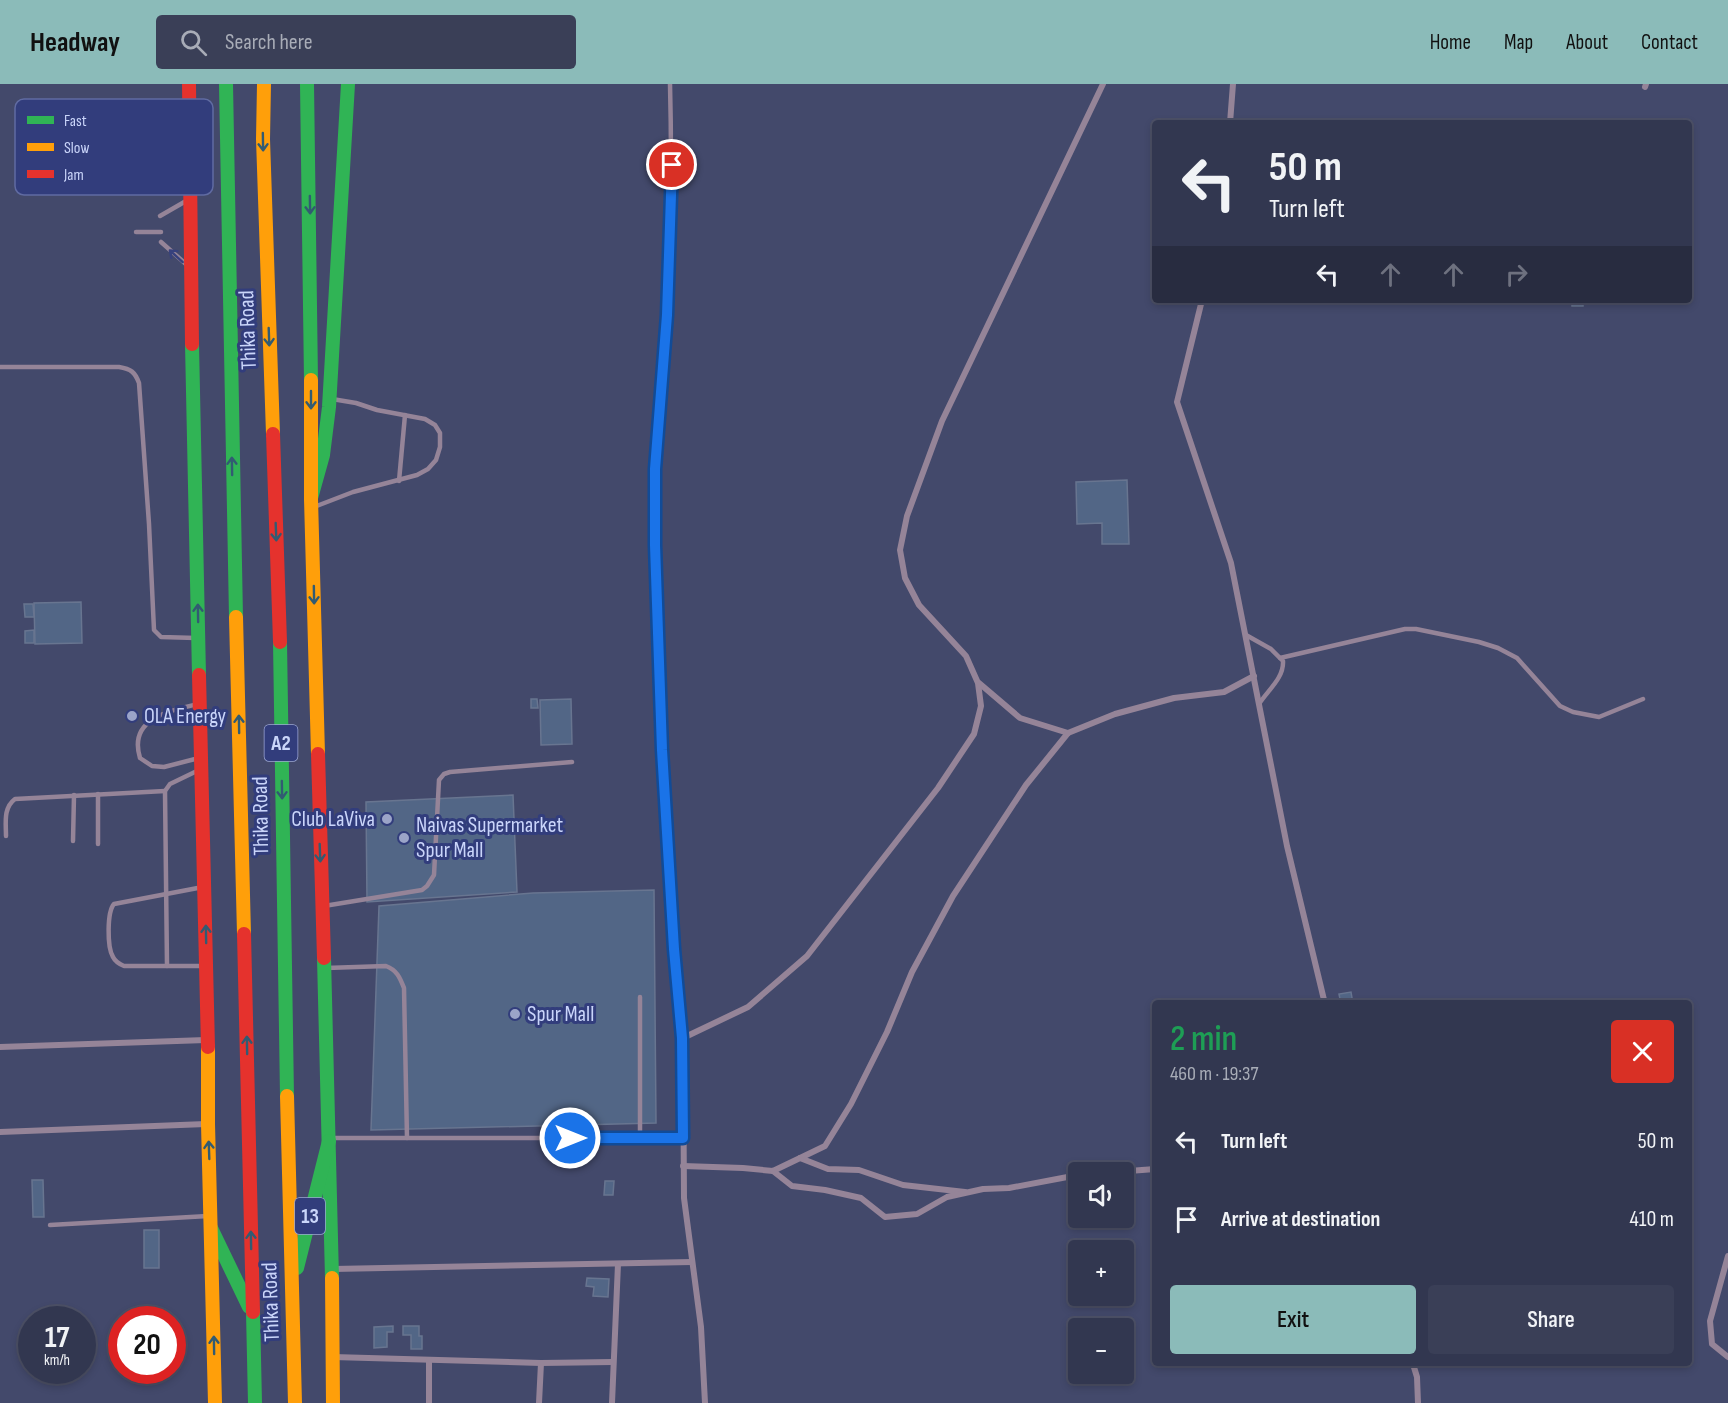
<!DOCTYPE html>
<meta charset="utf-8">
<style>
:root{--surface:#323750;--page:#3a3f57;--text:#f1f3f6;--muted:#a8acb7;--line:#4d5167;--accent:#8bbbb9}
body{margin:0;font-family:"Sofia Sans Condensed",sans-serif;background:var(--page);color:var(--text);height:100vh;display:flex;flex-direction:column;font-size:22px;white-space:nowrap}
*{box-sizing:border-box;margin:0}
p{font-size:20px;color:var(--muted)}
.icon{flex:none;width:33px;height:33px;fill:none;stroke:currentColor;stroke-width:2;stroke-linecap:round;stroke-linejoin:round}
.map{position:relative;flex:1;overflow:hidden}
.side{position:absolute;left:1152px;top:916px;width:540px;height:366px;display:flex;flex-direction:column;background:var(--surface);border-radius:6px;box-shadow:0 3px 9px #0003,0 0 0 2px var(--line)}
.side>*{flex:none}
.hud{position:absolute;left:1152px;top:36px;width:540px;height:183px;border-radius:6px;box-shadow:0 3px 9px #0003,0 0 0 2px var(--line);background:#323750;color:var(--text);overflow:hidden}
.buttons{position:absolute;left:1068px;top:1078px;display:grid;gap:12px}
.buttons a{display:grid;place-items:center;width:66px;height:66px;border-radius:6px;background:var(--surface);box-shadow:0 3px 9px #0003,0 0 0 2px var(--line);font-size:30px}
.speed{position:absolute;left:18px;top:1222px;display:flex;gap:12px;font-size:30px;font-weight:700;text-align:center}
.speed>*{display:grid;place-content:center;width:78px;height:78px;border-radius:50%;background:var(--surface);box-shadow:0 3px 9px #0003,0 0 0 2px var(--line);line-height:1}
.speed small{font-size:15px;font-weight:400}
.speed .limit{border:9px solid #d22;background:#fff;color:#111}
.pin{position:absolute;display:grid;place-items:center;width:51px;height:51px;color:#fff;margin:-26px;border:3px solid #fff;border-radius:50%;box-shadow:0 2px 6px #0007}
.me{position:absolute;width:66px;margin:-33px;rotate:90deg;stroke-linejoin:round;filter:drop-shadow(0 0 4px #0008)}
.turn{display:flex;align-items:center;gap:21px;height:126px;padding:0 18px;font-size:27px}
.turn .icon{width:78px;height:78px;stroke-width:2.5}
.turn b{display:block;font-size:42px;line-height:51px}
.lanes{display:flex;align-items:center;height:57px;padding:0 18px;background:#0003;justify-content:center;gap:30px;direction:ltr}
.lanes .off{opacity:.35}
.round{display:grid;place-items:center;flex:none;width:63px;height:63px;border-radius:6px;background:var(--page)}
.summary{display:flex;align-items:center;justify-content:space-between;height:102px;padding:0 18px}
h1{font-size:36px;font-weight:600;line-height:45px;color:#1e9e55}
.cta{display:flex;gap:12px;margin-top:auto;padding:12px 18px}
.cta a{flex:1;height:69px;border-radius:6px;background:var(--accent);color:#111;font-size:24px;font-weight:600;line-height:69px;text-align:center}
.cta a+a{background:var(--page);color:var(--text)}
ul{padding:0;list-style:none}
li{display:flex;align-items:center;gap:18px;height:78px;padding:0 18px}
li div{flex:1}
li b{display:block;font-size:22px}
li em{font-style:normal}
header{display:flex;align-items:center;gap:36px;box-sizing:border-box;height:84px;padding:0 30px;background:var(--accent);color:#111}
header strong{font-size:28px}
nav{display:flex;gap:33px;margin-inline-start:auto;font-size:21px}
.search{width:420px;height:54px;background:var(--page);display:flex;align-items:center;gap:15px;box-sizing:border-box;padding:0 21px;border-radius:6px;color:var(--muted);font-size:22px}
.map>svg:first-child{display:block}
.building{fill:#526686;stroke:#687590;stroke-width:1.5}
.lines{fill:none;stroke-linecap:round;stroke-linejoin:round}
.lane{stroke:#958498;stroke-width:4.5}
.street{stroke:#958498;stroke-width:6}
.fast{stroke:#30b455;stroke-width:14}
.slow{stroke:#ff9f0a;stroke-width:14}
.jam{stroke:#e5322d;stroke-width:14}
.oneway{stroke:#325b72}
.oneway2{stroke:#37417d}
.route-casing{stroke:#114b97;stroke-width:15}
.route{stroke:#1a73e8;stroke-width:10}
.poi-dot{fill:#9ba4c8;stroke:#323d7c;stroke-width:2}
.labels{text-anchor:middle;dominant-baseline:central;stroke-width:6;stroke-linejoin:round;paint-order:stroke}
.shield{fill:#323d7c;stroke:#9ca7d4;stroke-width:1.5}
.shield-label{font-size:21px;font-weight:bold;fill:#cad5fa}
.street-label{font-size:22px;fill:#cad5fa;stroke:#323d7c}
.poi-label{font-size:22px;fill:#cad5fa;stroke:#323d7c;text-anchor:start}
.key{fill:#323d7c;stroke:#606ba2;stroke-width:1.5}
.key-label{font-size:16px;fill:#cad5fa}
</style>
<header>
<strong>Headway</strong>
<div class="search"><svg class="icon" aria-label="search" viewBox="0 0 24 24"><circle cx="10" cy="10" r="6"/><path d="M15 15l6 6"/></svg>Search here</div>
<nav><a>Home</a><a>Map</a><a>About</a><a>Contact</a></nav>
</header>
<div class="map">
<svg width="1728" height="1319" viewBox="0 0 1728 1319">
<rect width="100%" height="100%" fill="#43496b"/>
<g class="building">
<rect x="1572" y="216" width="11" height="6"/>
<path d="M 1127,396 L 1129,460 L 1102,460 L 1102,439 L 1077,440 L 1076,398 Z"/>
<path d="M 81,518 L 82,559 L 35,560 L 34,519 Z"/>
<path d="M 24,520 L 33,520 L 34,533 L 25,533 Z"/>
<path d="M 34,546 L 34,559 L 25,559 L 25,547 Z"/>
<path d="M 531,615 L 537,615 L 538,624 L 531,624 Z"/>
<path d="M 571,615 L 572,660 L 541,661 L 540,616 Z"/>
<path d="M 513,711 L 517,808 L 367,818 L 366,718 Z"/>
<path d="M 654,806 L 656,1039 L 371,1046 L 379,822 L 533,809 Z"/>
<path d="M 1351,908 L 1353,920 L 1341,920 L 1339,910 Z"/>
<path d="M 32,1096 L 43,1096 L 44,1133 L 33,1133 Z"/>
<path d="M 605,1097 L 614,1097 L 613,1111 L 604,1111 Z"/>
<rect x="144" y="1146" width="15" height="38"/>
<path d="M 587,1194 L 609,1195 L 608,1213 L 593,1212 L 594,1203 L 586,1202 Z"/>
<path d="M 393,1242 L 393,1248 L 387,1248 L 387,1263 L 374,1264 L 374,1243 Z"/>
<path d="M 403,1242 L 419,1242 L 419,1252 L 422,1252 L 422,1265 L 411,1265 L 411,1251 L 403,1251 Z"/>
</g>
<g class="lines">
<g class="lane">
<path d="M 670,0 C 672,77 671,153 667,230 C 664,283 655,336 655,388 C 653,575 665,768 683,954"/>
<path d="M 160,132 L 186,117"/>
<path d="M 136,148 L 161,148"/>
<path d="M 161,158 L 187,181"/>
<path d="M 0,283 L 119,283 C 131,285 135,288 139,299 L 149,440 L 154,546 L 161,553 L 196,554"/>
<path d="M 399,397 L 405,331"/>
<path d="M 314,423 L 353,408 L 417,391 L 428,385 L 436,376 L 440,363 L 440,349 L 435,341 L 425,335 L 377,326 L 356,319 L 332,315"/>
<path d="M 1246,551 L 1271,565 L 1283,577 C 1284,594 1268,606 1259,620"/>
<path d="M 1280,574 L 1405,545 L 1416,545 L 1479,558 L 1498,564 L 1517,574 L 1560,622 L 1573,628 L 1599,633 L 1643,615"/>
<path d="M 198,620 C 168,627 128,635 140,674 L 152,682 L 164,683 L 199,674"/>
<path d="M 6,752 C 6,739 3,724 15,715 L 165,707"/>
<path d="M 73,757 L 74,711"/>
<path d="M 98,760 L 98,710"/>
<path d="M 203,803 L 114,820 C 107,828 107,863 113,873 C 115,877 119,880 124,882 L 204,882"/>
<path d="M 324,822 L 422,806 L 427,802 L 434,791 L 439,696 L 444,690 L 450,688 L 572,678"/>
<path d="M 167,882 L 165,707 L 170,700 L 199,686"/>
<path d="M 326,884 L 386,882 C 397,886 400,894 404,904 L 407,1054 L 334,1054"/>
<path d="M 407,1054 L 683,1054"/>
<path d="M 640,1054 L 640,913"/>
<path d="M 50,1141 L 208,1132"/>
</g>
<g class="street">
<path d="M 1645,3 L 1646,0"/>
<path d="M 1230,39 L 1233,0"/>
<path d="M 1202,216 L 1177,318 L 1231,479 L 1287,762 L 1325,920"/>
<path d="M 979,599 L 1020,634 L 1068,649"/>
<path d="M 0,963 L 206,956"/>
<path d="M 0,1048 L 206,1040"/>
<path d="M 800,1074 L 828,1085 L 859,1086 L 903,1101 L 965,1108"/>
<path d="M 683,1082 L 743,1084 L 773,1087 L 825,1062 L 851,1020 L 887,948 L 912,888 L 953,812 L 1026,701 L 1068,649 L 1115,630 L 1174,614 L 1224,608 L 1254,592"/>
<path d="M 773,1087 L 792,1102 L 825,1106 L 861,1114 L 885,1133 L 917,1130 L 947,1113 L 983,1105 L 1009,1104 L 1078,1091"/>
<path d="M 1103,1089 L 1155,1085"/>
<path d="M 1728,1172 L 1710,1237 L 1712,1260 L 1728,1273"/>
<path d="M 333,1185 L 692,1178"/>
<path d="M 333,1273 L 541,1279 L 613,1278"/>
<path d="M 1413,1280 L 1417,1293 L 1418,1319"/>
<path d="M 429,1319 L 429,1276"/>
<path d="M 539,1319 L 541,1279"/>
<path d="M 612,1319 L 618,1180"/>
<path d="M 705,1319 L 701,1243 L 684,1114 L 683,954 L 748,923 L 807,872 L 938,704 L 974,650 L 981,622 L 978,599 L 966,572 L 919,521 L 905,494 L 900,466 L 907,432 L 942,337 L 1103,0"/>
</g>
<g class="fast">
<path d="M 226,0 L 236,533"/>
<path d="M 307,0 L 311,296"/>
<path d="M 192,260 L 199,591"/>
<path d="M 311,414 L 323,371 L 329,323 L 348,0"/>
<path d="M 280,558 L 287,1012"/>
<path d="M 324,874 L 332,1194"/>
<path d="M 211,1144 L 249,1223"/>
<path d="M 297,1184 L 329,1057"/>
<path d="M 253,1228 L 255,1319"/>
</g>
<g class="slow">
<path d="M 264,0 L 263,55 L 273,350"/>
<path d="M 311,296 L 311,415 L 318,670"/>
<path d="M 236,533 L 244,850"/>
<path d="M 208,963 L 208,1040 L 215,1319"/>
<path d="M 287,1012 L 295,1319"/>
<path d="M 332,1194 L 333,1319"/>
</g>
<g class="jam">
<path d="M 189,0 L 192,260"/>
<path d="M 273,350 L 280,558"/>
<path d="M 199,591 L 208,963"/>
<path d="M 318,670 L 324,874"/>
<path d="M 244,850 L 253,1228"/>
</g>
</g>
<defs><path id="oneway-shaft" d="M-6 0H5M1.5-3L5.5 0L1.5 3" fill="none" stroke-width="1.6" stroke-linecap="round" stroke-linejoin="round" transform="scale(1.5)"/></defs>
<g class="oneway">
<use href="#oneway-shaft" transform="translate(263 58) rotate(89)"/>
<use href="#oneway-shaft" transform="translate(310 121) rotate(89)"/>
<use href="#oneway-shaft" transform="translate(269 253) rotate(88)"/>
<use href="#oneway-shaft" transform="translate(311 316) rotate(90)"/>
<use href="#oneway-shaft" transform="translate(232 382) rotate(-91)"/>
<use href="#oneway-shaft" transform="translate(276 448) rotate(88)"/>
<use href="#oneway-shaft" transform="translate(314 511) rotate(89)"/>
<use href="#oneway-shaft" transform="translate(198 529) rotate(-91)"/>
<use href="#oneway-shaft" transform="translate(239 640) rotate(-91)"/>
<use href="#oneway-shaft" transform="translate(282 706) rotate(89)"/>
<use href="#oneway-shaft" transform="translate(320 769) rotate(88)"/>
<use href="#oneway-shaft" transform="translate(206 850) rotate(-91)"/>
<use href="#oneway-shaft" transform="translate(247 961) rotate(-91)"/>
<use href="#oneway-shaft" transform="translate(209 1066) rotate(-92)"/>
<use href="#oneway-shaft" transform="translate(251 1156) rotate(-91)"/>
<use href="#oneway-shaft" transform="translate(214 1261) rotate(-91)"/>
</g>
<use class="oneway2" href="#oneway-shaft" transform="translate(176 172) rotate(-138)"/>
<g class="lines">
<defs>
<path id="route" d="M 570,1054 L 683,1054 L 682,954 L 674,865 L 662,666 L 655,461 L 655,385 L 667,231 L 672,81"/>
</defs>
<use href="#route" class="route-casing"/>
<use href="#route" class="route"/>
</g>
<g class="poi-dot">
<circle cx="132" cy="632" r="6"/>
<circle cx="387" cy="735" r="6"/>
<circle cx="404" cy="754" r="6"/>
<circle cx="515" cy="930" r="6"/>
</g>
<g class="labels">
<g class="shield">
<rect x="264.5" y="641" width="33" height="36" rx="4.5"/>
<rect x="295" y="1114" width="30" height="36" rx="4.5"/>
</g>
<g class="shield-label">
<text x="281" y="659">A2</text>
<text x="310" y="1132">13</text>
</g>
<g class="street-label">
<text transform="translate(248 246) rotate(-92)">Thika Road</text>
<text transform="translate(261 732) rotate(-91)">Thika Road</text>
<text transform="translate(271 1218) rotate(-92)">Thika Road</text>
</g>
<g class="poi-label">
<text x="144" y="632">OLA Energy</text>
<text x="375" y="735" text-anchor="end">Club LaViva</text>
<text x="416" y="741">Naivas Supermarket<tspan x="416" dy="25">Spur Mall</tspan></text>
<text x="527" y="930">Spur Mall</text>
</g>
</g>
<rect x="15" y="15" width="198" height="96" rx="9" class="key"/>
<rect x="27" y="32" width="27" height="8" fill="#30b455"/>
<rect x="27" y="59" width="27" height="8" fill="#ff9f0a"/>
<rect x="27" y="86" width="27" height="8" fill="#e5322d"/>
<g class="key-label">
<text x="64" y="42">Fast</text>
<text x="64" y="69">Slow</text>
<text x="64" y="96">Jam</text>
</g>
</svg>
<div class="buttons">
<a><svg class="icon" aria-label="sound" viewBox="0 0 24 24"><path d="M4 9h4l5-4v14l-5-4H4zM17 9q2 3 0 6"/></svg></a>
<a>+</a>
<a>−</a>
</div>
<div class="speed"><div>17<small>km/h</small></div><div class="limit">20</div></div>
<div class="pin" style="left:672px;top:81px;background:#d93025"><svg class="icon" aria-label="arrive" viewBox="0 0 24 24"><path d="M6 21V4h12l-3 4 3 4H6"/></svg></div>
<svg class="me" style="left:570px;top:1054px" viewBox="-20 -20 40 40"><circle r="17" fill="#1a73e8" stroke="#fff" stroke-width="3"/><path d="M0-11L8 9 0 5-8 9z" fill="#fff"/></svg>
<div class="hud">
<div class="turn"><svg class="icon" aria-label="left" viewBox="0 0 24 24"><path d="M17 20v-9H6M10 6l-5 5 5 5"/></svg><div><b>50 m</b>Turn left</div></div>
<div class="lanes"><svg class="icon" aria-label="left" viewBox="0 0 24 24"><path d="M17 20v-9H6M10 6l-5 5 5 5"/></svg><svg class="icon off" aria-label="ahead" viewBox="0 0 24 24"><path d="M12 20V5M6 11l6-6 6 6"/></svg><svg class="icon off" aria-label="ahead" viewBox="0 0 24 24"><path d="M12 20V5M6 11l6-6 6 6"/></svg><svg class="icon off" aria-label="right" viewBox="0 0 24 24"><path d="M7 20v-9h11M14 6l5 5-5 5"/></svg></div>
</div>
<section class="side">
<div class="summary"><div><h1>2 min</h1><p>460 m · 19:37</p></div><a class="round" style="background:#d93025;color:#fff"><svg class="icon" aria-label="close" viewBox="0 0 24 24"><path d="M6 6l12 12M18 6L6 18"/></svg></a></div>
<ul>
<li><svg class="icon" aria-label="left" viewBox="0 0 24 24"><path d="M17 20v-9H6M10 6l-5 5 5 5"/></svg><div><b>Turn left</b></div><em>50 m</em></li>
<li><svg class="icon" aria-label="arrive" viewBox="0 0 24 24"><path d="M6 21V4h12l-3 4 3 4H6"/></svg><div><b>Arrive at destination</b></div><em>410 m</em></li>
</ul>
<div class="cta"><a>Exit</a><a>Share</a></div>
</section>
</div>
